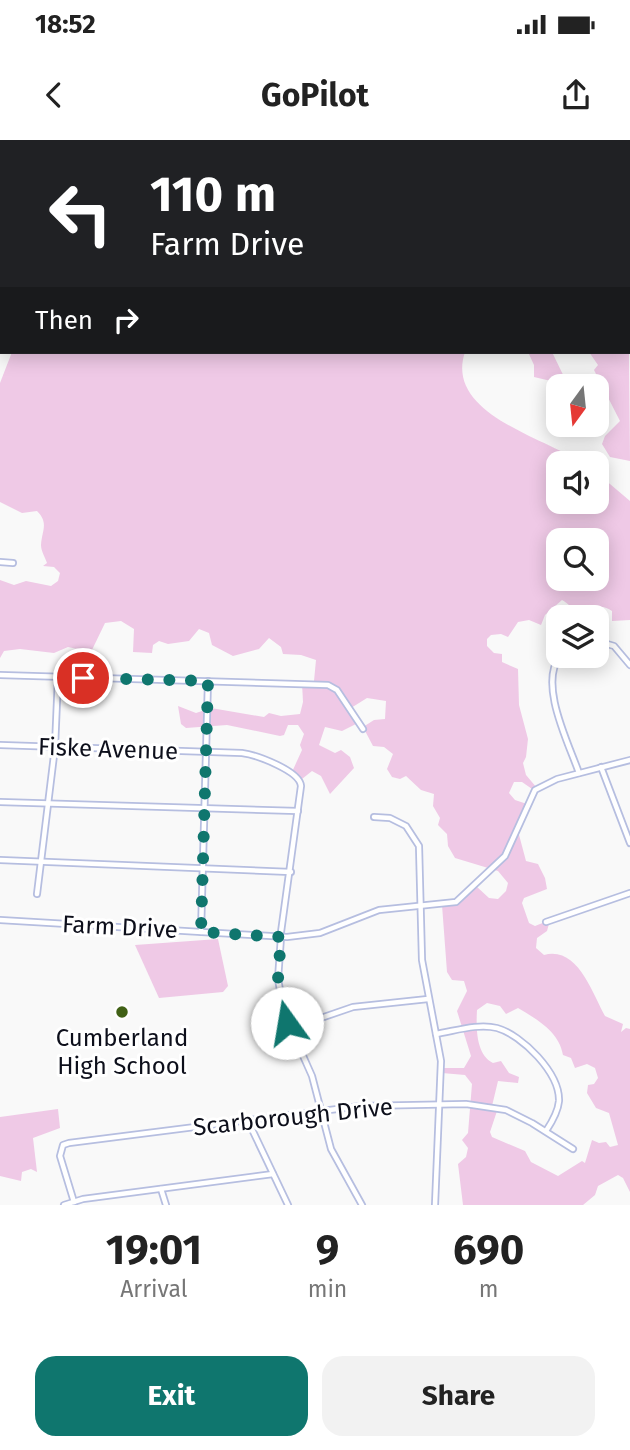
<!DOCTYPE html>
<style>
:root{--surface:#fff;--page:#f2f2f2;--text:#222;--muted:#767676;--accent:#0f766e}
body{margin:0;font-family:"Fira Sans",sans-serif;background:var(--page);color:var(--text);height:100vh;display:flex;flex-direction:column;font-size:26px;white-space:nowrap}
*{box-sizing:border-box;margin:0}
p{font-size:23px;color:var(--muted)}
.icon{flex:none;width:38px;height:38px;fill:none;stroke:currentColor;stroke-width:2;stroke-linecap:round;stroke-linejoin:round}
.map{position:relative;height:1065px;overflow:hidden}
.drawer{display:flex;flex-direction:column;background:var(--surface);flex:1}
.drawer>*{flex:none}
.banner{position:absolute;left:0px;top:0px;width:630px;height:214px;box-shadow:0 4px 18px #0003;background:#202124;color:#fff;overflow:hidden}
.needle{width:46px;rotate:195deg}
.fabs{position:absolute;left:546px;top:234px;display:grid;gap:14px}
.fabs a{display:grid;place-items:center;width:63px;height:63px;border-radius:14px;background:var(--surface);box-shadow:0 4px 18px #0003;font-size:35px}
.pin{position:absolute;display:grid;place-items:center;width:60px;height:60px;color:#fff;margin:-30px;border:4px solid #fff;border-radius:50%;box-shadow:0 2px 7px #0007}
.me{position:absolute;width:77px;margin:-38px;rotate:347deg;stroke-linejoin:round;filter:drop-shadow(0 0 5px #0008)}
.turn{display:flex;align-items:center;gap:24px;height:147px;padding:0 35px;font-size:32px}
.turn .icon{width:91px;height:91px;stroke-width:2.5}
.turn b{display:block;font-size:49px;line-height:60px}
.then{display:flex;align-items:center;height:66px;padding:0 35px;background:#0003;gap:14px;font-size:26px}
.eta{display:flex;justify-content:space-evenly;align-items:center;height:119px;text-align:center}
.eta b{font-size:42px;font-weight:700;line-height:49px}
.button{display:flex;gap:14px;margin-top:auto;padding:14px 35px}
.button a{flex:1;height:80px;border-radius:21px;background:var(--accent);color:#fff;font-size:28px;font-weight:700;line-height:80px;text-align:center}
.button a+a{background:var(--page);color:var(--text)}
.status{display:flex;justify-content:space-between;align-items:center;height:49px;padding:0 35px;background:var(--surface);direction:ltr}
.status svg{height:19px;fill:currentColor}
header{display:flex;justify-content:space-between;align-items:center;height:91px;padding:0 35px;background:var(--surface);font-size:32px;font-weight:700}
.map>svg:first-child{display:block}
.green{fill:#efc9e6;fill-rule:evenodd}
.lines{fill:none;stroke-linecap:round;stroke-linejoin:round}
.minor-casing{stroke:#b6bee0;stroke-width:8}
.tertiary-casing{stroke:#b6bee0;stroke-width:10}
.minor{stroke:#fff;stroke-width:4.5}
.tertiary{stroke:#fff;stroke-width:6}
.route{stroke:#0f766e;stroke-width:12;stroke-dasharray:0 21.6}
.poi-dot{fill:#416116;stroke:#fff;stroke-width:2.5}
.labels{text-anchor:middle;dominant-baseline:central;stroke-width:6;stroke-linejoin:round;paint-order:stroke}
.street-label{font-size:24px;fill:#0d0f1b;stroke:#fff}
.poi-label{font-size:24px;fill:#0d0f1b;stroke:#fff}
</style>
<div class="status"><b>18:52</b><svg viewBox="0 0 49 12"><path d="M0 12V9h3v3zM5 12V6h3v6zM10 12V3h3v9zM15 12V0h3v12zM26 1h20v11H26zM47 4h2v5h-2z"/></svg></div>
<header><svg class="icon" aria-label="back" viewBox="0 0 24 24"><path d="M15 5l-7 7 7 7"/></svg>GoPilot<svg class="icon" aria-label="share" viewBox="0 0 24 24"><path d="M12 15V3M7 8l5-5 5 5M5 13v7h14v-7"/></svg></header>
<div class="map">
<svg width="630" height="1065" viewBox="0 0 630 1065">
<rect width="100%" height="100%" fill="#f9f9f9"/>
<g class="green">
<path d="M 584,0 L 584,2 L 360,1 L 360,0 Z"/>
<path d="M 628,103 L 630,321 L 610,317 L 602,304 L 605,296 L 620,281 L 594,230 L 598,225 L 589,212 L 628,212 Z"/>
<path d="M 12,212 L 465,212 C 444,274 546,298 584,324 L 558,324 L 558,362 L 597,362 L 597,333 L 630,361 L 630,480 L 612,481 L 612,471 C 598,460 590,475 577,471 C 572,469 568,463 562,460 L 545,475 L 541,485 L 529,480 L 518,482 L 508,497 L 501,494 L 491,495 L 487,499 L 487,506 L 494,513 L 502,514 L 502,522 L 518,529 L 519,565 L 528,599 L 526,617 L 523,623 L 526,635 L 537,648 L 535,651 L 522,642 L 514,642 L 509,653 L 515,660 L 527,664 L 518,691 L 526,721 L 538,724 L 545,738 L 547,749 L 524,758 L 522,763 L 529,783 L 535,786 L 550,780 L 547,791 L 537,798 L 536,808 L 544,815 C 578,806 592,853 605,876 L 623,884 L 621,892 L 626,888 L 630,889 L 630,1052 L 623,1038 L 618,1035 L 598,1046 L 595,1055 L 583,1065 L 463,1065 L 458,1024 L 466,1017 L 468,1008 L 462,1000 L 468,993 L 472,944 L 465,935 L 442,933 L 442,928 L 464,928 L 471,916 L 457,871 L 467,851 L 464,841 L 452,840 L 447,832 L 442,765 L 453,763 L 476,746 L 489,758 L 498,759 L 506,751 L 508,743 L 498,731 L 455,718 L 448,706 L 447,694 L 438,685 L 440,678 L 433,666 L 434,654 L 421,650 L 406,636 L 400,639 L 392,637 L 387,629 L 393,614 L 384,607 L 373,606 L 363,587 L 374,580 L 385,579 L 386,561 L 367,558 L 351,568 L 358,583 L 342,591 L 325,587 L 319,605 L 335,613 L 341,610 L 350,617 L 354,628 L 330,654 L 321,636 L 312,631 L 302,639 L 292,632 L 302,610 L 300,605 L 304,594 L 298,585 L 288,585 L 284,595 L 280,596 L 227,585 L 186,588 L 181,584 L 178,566 L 196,573 L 211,568 L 264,577 L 269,573 L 281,576 L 300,574 L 303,562 L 302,543 L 314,541 L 316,520 L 301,515 L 283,514 L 281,507 L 269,498 L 259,509 L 233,516 L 212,505 L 209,493 L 199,489 L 189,501 L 168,504 L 159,501 L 153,505 L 152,513 L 133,512 L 134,489 L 121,481 L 105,483 L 91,512 L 68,507 L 54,513 L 20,509 L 4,511 L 0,518 L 0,440 L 14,445 L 26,441 L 51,446 L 58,441 L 60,433 L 54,427 L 43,426 L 47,423 C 45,417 41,411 41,405 C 42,390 49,383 37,371 L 22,373 L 0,362 L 0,243 ZM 558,401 L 597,401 L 597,439 L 558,439 ZM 487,863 L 500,866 L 506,874 L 518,868 C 536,879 559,891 563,915 L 571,918 L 575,928 L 587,924 L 595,928 L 598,938 L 594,944 L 588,945 L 587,953 L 596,968 L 609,973 L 618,1005 L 610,1007 L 606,1002 L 599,1003 L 592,1000 L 585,1023 L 582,1021 L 558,1036 L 531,1022 L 525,1011 L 492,997 L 490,992 L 498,968 L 492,966 L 498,941 L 518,943 L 519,937 L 509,933 L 501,921 L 493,923 C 476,915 476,888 477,870 Z"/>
<path d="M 528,212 L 552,212 L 567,243 L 565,247 L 558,247 L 558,253 L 551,241 L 534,237 L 534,225 Z"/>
<path d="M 218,799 L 228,846 L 223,852 L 159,858 L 135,805 Z"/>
<path d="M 58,969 L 60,988 L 33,998 L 37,1032 L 31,1029 L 22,1032 L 21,1041 L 0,1036 L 0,977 Z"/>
</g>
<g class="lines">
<defs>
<g id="minor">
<path d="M 163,0 L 163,2"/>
<path d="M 0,104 L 2,107"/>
<path d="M 0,422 L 13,423"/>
<path d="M 597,501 L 614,506 L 630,525"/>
<path d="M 560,516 C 538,544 569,604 579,633"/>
<path d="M 0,535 L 328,545 L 337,550 L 363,589"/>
<path d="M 0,605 L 242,613 C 257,615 300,631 301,646 L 281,792"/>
<path d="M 601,627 L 630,703"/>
<path d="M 0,662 L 298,671"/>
<path d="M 374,677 L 390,678 L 406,686 L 419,706 L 422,820 L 441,921 L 435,1065"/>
<path d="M 0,720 L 291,732"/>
<path d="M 37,754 L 55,607 L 58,537"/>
<path d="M 0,780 L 287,797 L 320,793 L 379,770 L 456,762 L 505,716 L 535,650 L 557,639 L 630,620"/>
<path d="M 546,782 L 630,753"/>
<path d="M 201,792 L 208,541"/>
<path d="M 281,797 L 278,839 L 284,873 L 312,936 L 331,1009 L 362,1065"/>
<path d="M 289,889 L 353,867 L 428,859"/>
<path d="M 436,894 C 455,891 478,883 497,888 C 522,895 560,933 559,961 C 558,972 552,982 546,991"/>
<path d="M 248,981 L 288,1065"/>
<path d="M 161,1049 L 166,1065"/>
<path d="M 74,1062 L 60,1016 L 63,1005 L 69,1003 L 361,966 L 466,964 L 506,970 L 532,983 L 573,1009"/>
<path d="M 64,1065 L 83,1059 L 273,1034"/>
</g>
<g id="tertiary">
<path d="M 551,0 L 551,2"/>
<path d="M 583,2 L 586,0"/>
</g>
</defs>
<use href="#minor" class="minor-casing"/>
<use href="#tertiary" class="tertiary-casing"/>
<use href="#minor" class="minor"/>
<use href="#tertiary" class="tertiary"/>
</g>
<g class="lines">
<path class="route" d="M 83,538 L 208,541 L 201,792 L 281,797 L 278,839 L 287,883"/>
</g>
<circle class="poi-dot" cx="122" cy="872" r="7"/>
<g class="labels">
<g class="street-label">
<text transform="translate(108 609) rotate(2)">Fiske Avenue</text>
<text transform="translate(120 787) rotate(3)">Farm Drive</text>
<text transform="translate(293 977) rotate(-6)">Scarborough Drive</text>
</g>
<g class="poi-label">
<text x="122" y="898">Cumberland<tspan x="122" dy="28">High School</tspan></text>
</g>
</g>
</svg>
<div class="fabs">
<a><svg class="needle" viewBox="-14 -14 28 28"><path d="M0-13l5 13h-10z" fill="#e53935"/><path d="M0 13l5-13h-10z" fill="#767676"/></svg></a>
<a><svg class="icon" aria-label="sound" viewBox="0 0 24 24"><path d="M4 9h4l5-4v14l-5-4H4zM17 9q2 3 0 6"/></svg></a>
<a><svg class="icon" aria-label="search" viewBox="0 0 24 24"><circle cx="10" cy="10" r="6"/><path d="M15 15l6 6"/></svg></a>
<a><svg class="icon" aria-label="layers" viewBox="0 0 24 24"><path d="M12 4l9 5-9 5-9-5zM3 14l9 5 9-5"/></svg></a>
</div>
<div class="pin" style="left:83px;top:538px;background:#d93025"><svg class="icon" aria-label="arrive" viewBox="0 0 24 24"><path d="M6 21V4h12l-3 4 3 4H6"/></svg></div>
<svg class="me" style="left:287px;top:883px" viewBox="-20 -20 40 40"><circle r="19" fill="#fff"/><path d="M0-13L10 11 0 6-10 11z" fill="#0f766e"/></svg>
<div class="banner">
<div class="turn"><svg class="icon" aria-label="left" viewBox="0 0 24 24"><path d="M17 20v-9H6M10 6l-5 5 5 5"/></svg><div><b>110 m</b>Farm Drive</div></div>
<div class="then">Then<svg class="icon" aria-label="right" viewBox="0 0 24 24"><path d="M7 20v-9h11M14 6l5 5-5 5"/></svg></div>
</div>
</div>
<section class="drawer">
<div class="eta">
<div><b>19:01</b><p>Arrival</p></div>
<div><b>9</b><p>min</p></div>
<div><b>690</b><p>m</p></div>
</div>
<div class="button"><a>Exit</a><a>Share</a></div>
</section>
